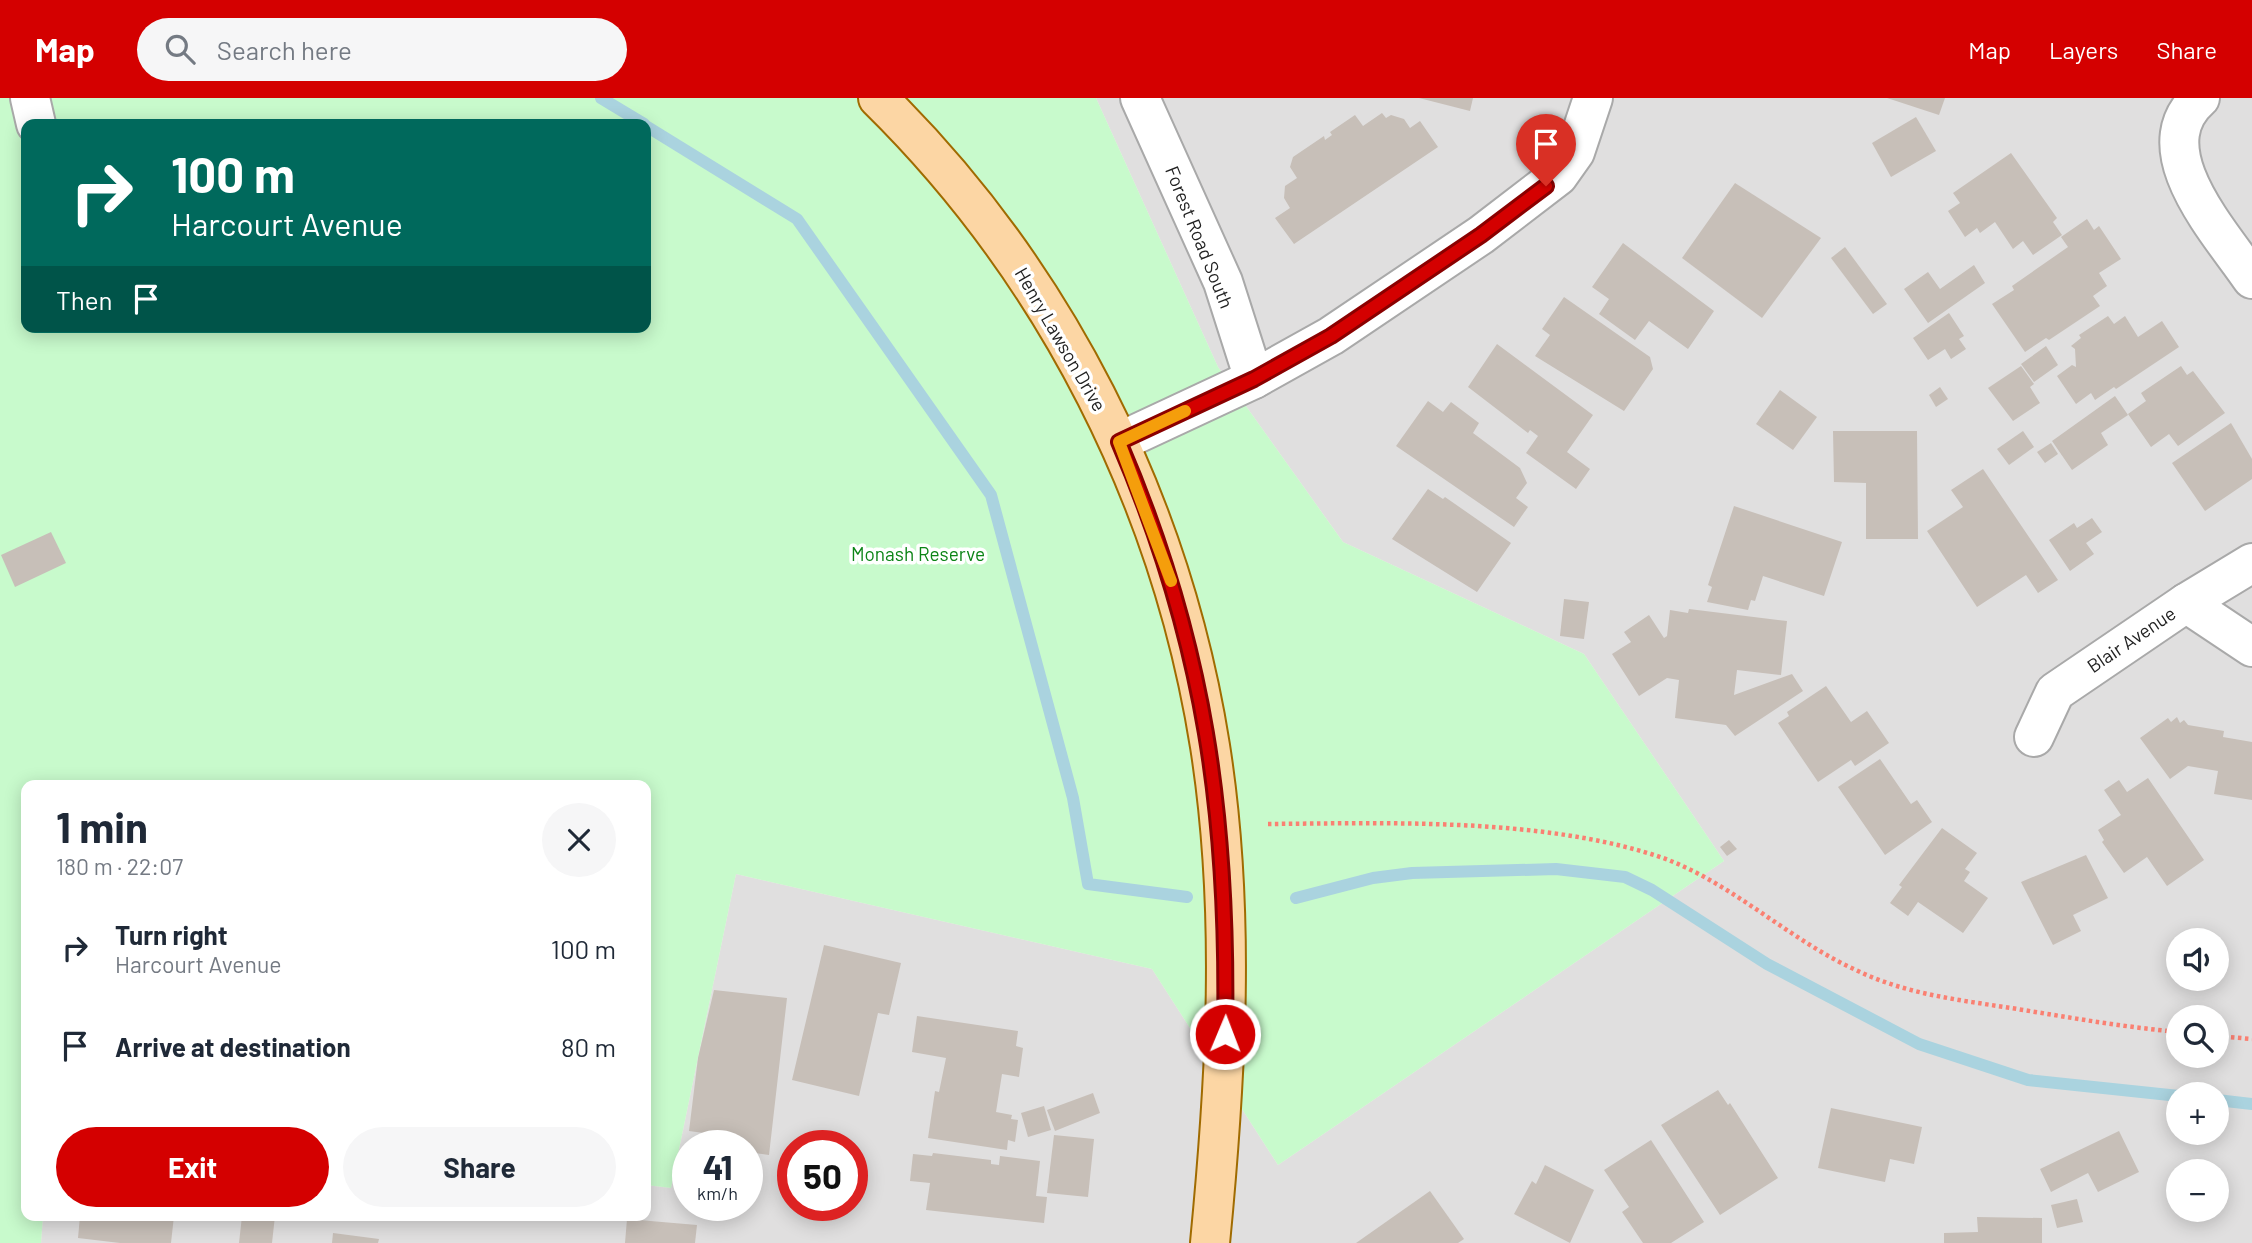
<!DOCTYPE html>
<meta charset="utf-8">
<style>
:root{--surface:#fff;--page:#f6f6f7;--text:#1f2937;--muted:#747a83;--accent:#d40000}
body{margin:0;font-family:Barlow,sans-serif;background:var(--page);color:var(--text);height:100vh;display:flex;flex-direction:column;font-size:26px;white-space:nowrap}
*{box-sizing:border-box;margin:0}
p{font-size:23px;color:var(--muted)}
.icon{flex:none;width:38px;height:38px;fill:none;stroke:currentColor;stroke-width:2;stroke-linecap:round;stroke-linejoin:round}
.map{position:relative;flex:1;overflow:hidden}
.details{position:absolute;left:21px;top:682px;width:630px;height:441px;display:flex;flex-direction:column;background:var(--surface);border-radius:14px;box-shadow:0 4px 18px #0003}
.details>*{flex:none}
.hud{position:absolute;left:21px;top:21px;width:630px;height:214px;border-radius:14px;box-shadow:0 4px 18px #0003;background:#00695c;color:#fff;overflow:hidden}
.controls{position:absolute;left:2166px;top:830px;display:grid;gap:14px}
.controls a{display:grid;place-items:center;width:63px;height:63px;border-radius:50%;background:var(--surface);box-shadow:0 4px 18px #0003;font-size:35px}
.speed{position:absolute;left:672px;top:1032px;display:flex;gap:14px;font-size:35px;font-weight:700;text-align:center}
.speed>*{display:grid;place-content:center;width:91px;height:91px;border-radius:50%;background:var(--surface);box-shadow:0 4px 18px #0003;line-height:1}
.speed small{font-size:18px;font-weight:400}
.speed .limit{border:10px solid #d22;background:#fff;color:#111}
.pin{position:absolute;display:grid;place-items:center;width:60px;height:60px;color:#fff;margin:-72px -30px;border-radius:50% 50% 50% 0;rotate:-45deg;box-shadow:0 0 7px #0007}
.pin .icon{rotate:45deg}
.me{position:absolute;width:77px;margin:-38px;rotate:1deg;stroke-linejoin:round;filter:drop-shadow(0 0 5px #0008)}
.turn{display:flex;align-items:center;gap:24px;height:147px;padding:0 35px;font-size:32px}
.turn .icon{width:91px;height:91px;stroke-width:2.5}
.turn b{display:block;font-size:49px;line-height:60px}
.then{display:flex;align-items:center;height:66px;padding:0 35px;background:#0003;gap:14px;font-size:26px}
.round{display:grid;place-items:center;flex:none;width:74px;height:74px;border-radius:37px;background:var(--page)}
.summary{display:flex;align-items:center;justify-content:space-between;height:119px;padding:0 35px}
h1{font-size:42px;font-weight:700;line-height:52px}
.primary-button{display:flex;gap:14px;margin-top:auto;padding:14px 35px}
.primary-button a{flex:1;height:80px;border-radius:42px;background:var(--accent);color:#fff;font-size:28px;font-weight:700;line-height:80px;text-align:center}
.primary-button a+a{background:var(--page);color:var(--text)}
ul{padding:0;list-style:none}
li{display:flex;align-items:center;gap:21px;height:98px;padding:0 35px}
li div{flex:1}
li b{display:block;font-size:26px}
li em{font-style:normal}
header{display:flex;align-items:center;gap:42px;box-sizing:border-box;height:98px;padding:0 35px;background:var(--accent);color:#fff}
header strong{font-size:33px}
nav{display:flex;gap:38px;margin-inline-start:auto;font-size:24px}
.search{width:490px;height:63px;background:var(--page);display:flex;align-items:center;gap:18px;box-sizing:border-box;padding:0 24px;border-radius:38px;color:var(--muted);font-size:26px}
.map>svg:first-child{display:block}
.residential{fill:#e0dfdf;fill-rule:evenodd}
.park{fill:#c8facc;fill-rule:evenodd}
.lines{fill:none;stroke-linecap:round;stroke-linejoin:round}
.stream{stroke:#aad3df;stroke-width:12}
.building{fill:#c7bfb8}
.minor-casing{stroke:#a9a9a9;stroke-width:42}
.major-casing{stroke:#a06b00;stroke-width:42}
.path{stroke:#fa8072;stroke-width:4.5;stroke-dasharray:3.5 3.5;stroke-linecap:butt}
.minor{stroke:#fff;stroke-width:38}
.major{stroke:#fcd6a4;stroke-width:38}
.route-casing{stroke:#8a0000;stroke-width:18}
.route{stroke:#d40000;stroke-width:12}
.slow{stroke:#f59e0b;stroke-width:12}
.labels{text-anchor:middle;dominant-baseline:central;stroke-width:7;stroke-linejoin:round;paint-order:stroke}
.street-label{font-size:19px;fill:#222;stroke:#fff}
.park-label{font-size:19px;fill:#0c8416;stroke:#fff}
</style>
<header>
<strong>Map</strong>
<div class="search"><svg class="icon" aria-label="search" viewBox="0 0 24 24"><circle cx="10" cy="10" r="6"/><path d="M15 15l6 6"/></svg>Search here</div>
<nav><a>Map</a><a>Layers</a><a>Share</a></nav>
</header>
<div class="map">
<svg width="2252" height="1145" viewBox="0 0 2252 1145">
<rect width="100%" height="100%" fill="#f2efe9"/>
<path class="residential" d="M 1096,0 L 2252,0 L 2252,1145 L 41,1145 L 43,1118 L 646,1118 L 646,1087 L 671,1090 L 736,776 L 1152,871 L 1278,1067 L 1724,763 L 1584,556 L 1343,444 L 1218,269 ZM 2179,842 L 2217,842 L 2217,880 L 2179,880 ZM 2179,919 L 2217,919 L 2217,957 L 2179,957 ZM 2179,996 L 2217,996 L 2217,1034 L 2179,1034 ZM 688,1048 L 747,1048 L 747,1108 L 688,1108 ZM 793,1048 L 852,1048 L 852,1108 L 793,1108 ZM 2179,1073 L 2217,1073 L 2217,1111 L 2179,1111 Z"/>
<path class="park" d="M 0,0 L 1096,0 L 1218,269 L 1343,444 L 1584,556 L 1724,763 L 1278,1067 L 1152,871 L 736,776 L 671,1090 L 646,1087 L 646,688 L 26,688 L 26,1118 L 43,1118 L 41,1145 L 0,1145 ZM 26,26 L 646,26 L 646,229 L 26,229 Z"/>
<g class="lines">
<g class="stream">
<path d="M 601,0 L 644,26"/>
<path d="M 646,28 L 797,121 L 991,397 L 1073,700 L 1088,786 L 1187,799"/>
<path d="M 1296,800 L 1373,780 L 1412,775 L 1556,771 L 1625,779 L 1652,792 L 1767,866 L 1919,946 L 2028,982 L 2179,998"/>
<path d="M 2217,1002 L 2252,1006"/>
</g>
</g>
<g class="building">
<path d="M 1419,0 L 1473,0 L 1470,13 Z"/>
<path d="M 1887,0 L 1945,0 L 1939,17 Z"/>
<path d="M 1382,15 L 1386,20 L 1391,17 L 1404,21 L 1410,30 L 1420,23 L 1438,49 L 1294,146 L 1275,120 L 1290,110 L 1284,100 L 1285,88 L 1297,80 L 1290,69 L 1293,59 L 1324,38 L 1325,42 L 1332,37 L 1330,34 L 1355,17 L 1363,28 Z"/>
<path d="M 1916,19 L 1936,53 L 1891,79 L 1872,45 Z"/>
<path d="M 2011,55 L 2057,120 L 2053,124 L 2062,137 L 2033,157 L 2023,143 L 2013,151 L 1995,124 L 1980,135 L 1977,130 L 1965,139 L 1948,113 L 1960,105 L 1953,95 Z"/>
<path d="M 1735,85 L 1821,140 L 1762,220 L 1682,160 Z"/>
<path d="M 2087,121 L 2094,132 L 2099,128 L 2121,161 L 2099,175 L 2107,188 L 2093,198 L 2100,208 L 2049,242 L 2046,240 L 2025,254 L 1992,206 L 2014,192 L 2012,188 L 2068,149 L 2061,139 Z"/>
<path d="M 1623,145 L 1714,213 L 1688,251 L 1649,223 L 1635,242 L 1599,216 L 1609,201 L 1592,189 Z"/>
<path d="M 1845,149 L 1887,206 L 1873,216 L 1831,160 Z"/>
<path d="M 1974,167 L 1985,185 L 1928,225 L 1904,191 L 1928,174 L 1940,191 Z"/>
<path d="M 1564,199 L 1650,259 L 1653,271 L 1624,313 L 1535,258 L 1550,237 L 1542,231 Z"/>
<path d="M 1949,215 L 1964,238 L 1959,241 L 1966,251 L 1951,261 L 1945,251 L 1928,262 L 1913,240 Z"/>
<path d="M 2108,218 L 2114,226 L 2125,218 L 2138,239 L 2162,223 L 2179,249 L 2116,291 L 2114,289 L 2095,302 L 2091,295 L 2076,306 L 2057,278 L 2072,267 L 2076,269 L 2075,251 L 2071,248 L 2081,240 L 2079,237 Z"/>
<path d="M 1497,246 L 1593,317 L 1567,354 L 1590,371 L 1576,391 L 1526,355 L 1538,338 L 1530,332 L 1528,335 L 1468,289 Z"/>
<path d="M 2046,248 L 2058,267 L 2034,284 L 2021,266 Z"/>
<path d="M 2021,268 L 2034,286 L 2030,289 L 2040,305 L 2013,323 L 1988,290 Z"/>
<path d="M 2181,268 L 2187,277 L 2193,273 L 2225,315 L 2178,348 L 2169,336 L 2151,349 L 2128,316 L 2146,303 L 2141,295 Z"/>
<path d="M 1940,289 L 1948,301 L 1936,309 L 1929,297 Z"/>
<path d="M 1780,292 L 1817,319 L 1793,352 L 1756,326 Z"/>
<path d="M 2115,298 L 2128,317 L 2101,335 L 2108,347 L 2072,372 L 2052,343 Z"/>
<path d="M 1428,303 L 1443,314 L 1451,304 L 1479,325 L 1473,335 L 1520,370 L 1527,385 L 1516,400 L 1528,409 L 1514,429 L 1396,348 Z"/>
<path d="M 2231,325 L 2252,361 L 2252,381 L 2205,413 L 2172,365 Z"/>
<path d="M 1833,333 L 1917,333 L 1918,441 L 1866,441 L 1866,385 L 1834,384 Z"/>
<path d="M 2023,333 L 2034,349 L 2009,367 L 1997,351 Z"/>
<path d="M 2051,345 L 2058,356 L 2045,365 L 2037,354 Z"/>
<path d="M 1983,371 L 2058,482 L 2038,495 L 2026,477 L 1977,509 L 1927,433 L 1963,409 L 1951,392 Z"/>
<path d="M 1428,391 L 1443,401 L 1445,399 L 1511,445 L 1477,494 L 1392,441 Z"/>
<path d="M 1734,408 L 1842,444 L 1824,498 L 1763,478 L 1755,503 L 1751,502 L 1748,512 L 1707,504 L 1712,489 L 1708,487 Z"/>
<path d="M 2092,420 L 2102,434 L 2086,445 L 2094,456 L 2070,473 L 2049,442 L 2074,425 L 2077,430 Z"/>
<path d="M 51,434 L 66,465 L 15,489 L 1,457 Z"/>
<path d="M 1564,501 L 1589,504 L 1584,541 L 1560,538 Z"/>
<path d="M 1689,511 L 1787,523 L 1781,577 L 1737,572 L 1734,597 L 1792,576 L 1803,593 L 1735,638 L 1726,627 L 1675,620 L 1679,582 L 1667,580 L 1639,598 L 1612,556 L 1631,544 L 1624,534 L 1649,517 L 1664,540 L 1667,538 L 1670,512 L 1688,515 Z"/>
<path d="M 1826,588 L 1851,624 L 1867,613 L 1889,645 L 1855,668 L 1851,662 L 1818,684 L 1778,625 L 1789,618 L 1787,614 Z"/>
<path d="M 2177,619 L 2180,625 L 2184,622 L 2188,627 L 2224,633 L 2223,639 L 2252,644 L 2252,702 L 2214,696 L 2218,673 L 2188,668 L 2170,681 L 2140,640 L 2168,620 L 2171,624 Z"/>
<path d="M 1880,661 L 1911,706 L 1917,702 L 1932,724 L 1885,757 L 1838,689 Z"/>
<path d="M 2148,680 L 2204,762 L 2167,788 L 2147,759 L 2124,775 L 2102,744 L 2104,742 L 2098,732 L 2121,717 L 2104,692 L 2119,682 L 2127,694 Z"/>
<path d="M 1942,730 L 1977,755 L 1965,771 L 1970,774 L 1964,783 L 1988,800 L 1963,835 L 1918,804 L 1908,818 L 1890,805 L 1902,789 L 1899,787 Z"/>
<path d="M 1729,742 L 1737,751 L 1727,758 L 1720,749 Z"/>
<path d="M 2086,757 L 2108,800 L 2073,817 L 2081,833 L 2053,847 L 2021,784 Z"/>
<path d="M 824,847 L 901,865 L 889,917 L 878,915 L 859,998 L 792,982 Z"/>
<path d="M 714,892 L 787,900 L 769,1057 L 747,1054 L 747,1048 L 709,1048 L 711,1036 L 689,1033 L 698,960 Z"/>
<path d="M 917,918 L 1018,933 L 1016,948 L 1023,950 L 1019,979 L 1002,976 L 996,1014 L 1012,1017 L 1011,1021 L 1018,1022 L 1015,1044 L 1008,1042 L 1007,1052 L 928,1040 L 935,993 L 939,994 L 946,960 L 912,954 Z"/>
<path d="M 1718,992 L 1728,1007 L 1730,1005 L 1778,1080 L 1720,1117 L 1661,1027 Z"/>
<path d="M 1093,995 L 1100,1015 L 1055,1033 L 1047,1012 Z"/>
<path d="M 1044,1008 L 1051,1032 L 1028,1039 L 1021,1015 Z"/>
<path d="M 1831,1010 L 1922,1029 L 1914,1066 L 1890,1061 L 1885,1084 L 1818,1070 Z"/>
<path d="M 2119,1033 L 2139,1074 L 2098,1094 L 2088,1075 L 2051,1094 L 2040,1071 Z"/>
<path d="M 1054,1037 L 1094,1041 L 1088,1099 L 1047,1095 Z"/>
<path d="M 1651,1042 L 1704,1124 L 1671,1145 L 1643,1145 L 1622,1114 L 1629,1109 L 1604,1072 Z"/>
<path d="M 933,1055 L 991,1062 L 991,1066 L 999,1067 L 1000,1058 L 1040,1063 L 1036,1098 L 1047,1099 L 1044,1125 L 926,1112 L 930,1085 L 910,1083 L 913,1056 L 932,1058 Z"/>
<path d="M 1545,1067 L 1594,1092 L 1570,1145 L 1514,1116 L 1532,1083 L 1536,1086 Z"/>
<path d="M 1430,1093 L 1464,1141 L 1458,1145 L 1356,1145 Z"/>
<path d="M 2077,1101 L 2083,1124 L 2057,1130 L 2051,1107 Z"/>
<path d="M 80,1118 L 174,1118 L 171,1145 L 120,1145 L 78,1140 Z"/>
<path d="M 242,1118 L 275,1118 L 272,1145 L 239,1145 Z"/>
<path d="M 1977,1119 L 2042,1120 L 2042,1145 L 1944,1145 L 1944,1135 L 1978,1134 Z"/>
<path d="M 627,1121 L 697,1127 L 695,1145 L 625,1145 Z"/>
<path d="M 333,1135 L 379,1141 L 378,1145 L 332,1145 Z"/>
</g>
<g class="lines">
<defs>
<g id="minor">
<path d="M 30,0 L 36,26"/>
<path d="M 1140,0 L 1223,184 L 1254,281"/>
<path d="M 2200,0 C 2142,51 2221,135 2252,181"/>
<path d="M 1119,344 L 1254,281 L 1331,238 L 1481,137 L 1558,78 L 1575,54 L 1593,0"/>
<path d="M 2186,505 L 2252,549"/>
<path d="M 2034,639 L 2055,594 L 2186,505 L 2252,465"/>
</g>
<path id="major" d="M 878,0 C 1055,174 1171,403 1210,648 C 1236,813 1226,980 1210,1145"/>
</defs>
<use href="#minor" class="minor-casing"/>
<use href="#major" class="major-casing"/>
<g class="path">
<path d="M 1268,726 C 1390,725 1534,720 1651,756 C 1727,779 1786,841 1858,873 C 1906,896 1959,902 2011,910 C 2067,919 2122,929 2179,934"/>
<path d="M 2217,938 L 2252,941"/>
</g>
<use href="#minor" class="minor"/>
<use href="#major" class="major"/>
</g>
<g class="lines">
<defs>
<path id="route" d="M 1225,936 C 1229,720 1205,544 1119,344 L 1254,281 L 1331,238 L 1481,137 L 1546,88"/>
</defs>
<use href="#route" class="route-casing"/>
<use href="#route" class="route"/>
<path class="slow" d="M 1171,483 L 1119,344 L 1185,313"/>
</g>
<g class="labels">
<g class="street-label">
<text transform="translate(1200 139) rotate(68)">Forest Road South</text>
<text transform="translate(1061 241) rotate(60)">Henry Lawson Drive</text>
<text transform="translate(2131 541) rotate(-34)">Blair Avenue</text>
</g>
<g class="park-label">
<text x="918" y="455">Monash Reserve</text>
</g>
</g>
</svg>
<div class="controls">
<a><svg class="icon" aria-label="sound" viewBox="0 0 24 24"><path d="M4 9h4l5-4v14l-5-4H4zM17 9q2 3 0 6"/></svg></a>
<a><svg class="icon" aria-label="search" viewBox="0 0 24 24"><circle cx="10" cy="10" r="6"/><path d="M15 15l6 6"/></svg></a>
<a>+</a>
<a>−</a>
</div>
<div class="speed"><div>41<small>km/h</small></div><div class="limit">50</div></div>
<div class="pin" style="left:1546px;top:88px;background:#d93025"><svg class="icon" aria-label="arrive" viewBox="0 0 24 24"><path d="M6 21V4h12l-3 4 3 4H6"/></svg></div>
<svg class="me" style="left:1225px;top:936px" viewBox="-20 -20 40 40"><circle r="17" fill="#d40000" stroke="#fff" stroke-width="3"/><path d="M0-11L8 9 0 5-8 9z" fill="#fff"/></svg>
<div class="hud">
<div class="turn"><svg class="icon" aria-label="right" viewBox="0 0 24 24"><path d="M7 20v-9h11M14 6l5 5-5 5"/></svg><div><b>100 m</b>Harcourt Avenue</div></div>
<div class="then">Then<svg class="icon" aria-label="arrive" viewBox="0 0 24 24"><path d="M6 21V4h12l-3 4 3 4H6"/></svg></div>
</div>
<section class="details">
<div class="summary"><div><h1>1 min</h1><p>180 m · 22:07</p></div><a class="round"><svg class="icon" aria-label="close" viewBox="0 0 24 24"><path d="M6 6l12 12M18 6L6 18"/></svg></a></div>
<ul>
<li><svg class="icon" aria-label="right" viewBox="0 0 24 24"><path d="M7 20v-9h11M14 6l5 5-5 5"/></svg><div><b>Turn right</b><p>Harcourt Avenue</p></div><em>100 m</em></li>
<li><svg class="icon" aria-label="arrive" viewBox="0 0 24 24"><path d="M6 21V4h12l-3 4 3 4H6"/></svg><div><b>Arrive at destination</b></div><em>80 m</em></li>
</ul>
<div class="primary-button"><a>Exit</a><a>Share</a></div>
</section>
</div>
